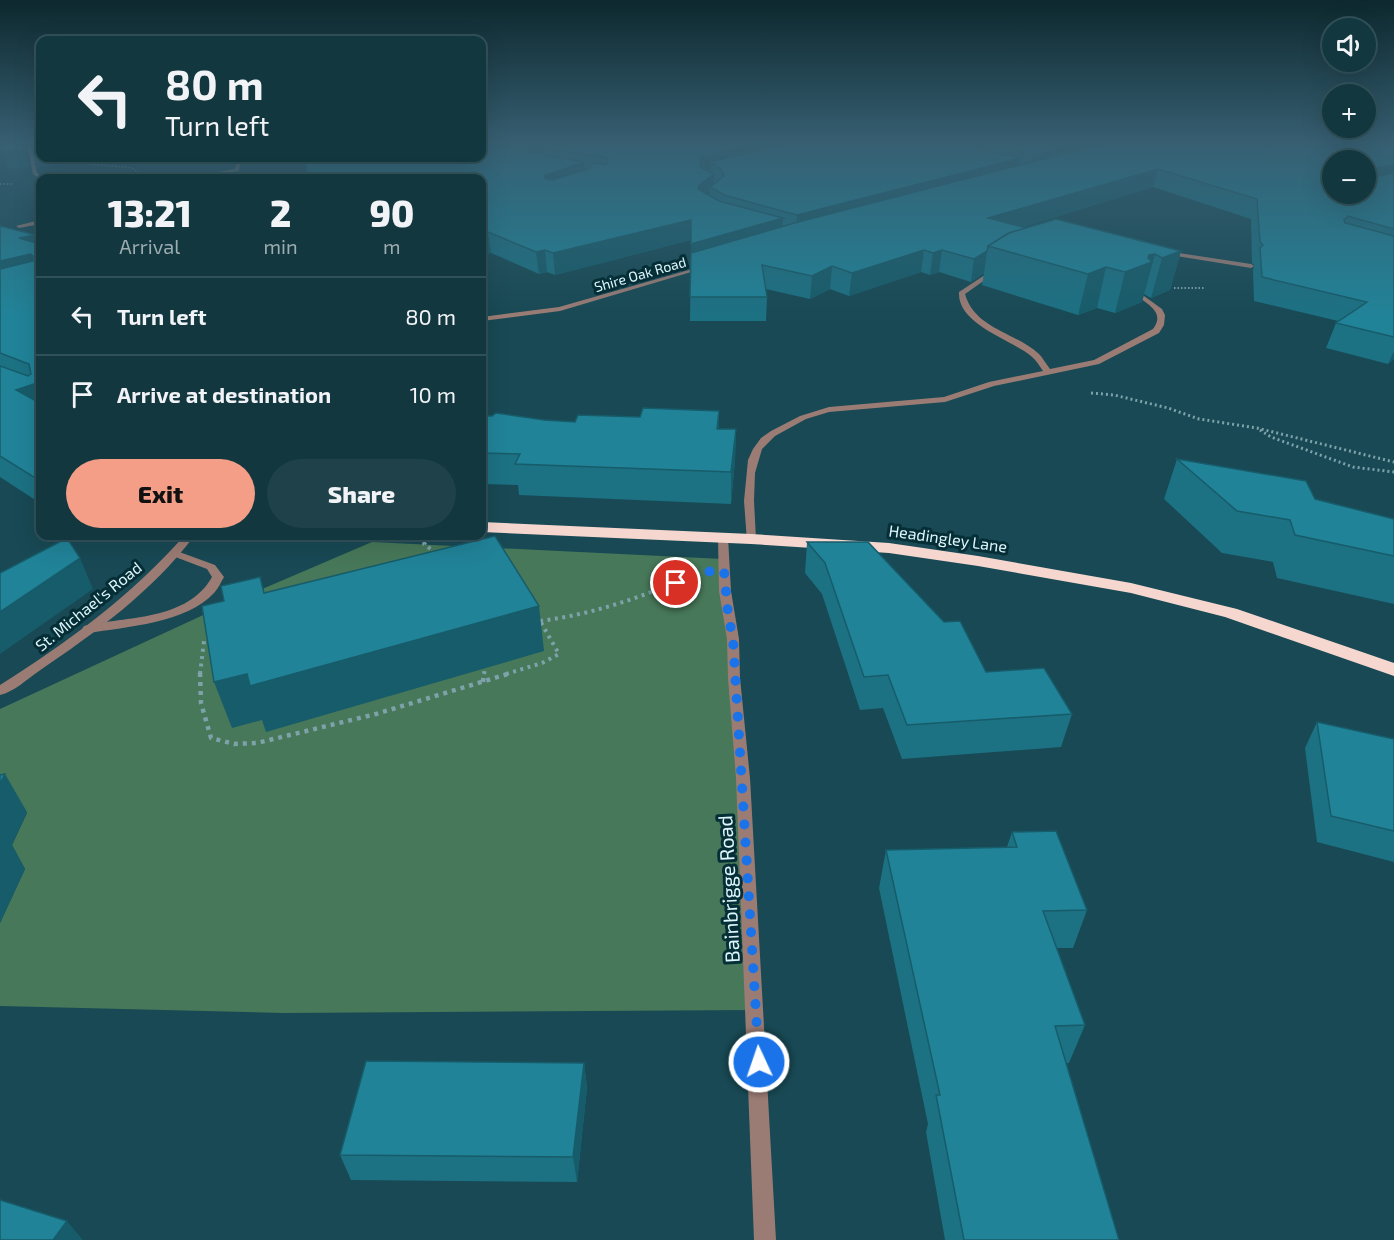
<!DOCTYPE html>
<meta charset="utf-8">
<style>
:root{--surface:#12373f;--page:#1f424a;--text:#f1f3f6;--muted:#9cacb0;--line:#315159;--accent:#f49e87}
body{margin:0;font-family:"Exo 2",sans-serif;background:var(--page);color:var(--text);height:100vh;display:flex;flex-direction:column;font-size:22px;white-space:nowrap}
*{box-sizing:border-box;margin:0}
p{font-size:20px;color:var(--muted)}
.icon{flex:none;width:33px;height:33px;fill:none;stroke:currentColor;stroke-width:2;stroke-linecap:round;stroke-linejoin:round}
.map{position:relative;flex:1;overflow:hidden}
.details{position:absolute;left:36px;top:174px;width:450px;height:366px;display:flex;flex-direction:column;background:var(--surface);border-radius:12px;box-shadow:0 6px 24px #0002,0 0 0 2px var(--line)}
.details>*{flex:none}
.hud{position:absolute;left:36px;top:36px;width:450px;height:126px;border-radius:12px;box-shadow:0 6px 24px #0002,0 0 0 2px var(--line);background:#12373f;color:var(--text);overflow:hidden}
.fabs{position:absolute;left:1322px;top:18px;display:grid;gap:12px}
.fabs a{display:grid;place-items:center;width:54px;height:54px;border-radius:50%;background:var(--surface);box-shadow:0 6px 24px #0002,0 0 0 2px var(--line);font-size:30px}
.pin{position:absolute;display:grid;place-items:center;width:51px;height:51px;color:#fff;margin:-26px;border:3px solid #fff;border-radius:50%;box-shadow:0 2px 6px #0007}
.me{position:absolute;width:66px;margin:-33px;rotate:357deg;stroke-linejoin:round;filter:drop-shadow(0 0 4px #0008)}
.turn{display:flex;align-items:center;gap:21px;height:126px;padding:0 30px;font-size:27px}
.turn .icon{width:78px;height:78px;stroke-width:2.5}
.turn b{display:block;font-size:42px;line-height:51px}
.eta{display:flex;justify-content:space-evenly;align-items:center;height:102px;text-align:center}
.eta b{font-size:36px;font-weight:800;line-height:42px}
.button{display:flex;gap:12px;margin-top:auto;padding:12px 30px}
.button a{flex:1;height:69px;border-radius:36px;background:var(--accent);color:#111;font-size:24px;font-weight:800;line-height:69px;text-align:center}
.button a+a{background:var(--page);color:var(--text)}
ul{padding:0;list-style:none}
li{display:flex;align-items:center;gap:18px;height:78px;padding:0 30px;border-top:2px solid var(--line)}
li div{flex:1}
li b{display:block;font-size:22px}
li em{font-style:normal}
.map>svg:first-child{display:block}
.green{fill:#477859}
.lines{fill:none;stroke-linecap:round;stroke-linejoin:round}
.path-far4{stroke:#7da2aa;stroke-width:1.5;stroke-dasharray:1.5 2;stroke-linecap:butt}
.path-far3{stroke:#7da2aa;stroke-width:2;stroke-dasharray:1.5 2;stroke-linecap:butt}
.path-far2{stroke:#7da2aa;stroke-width:3;stroke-dasharray:2 3;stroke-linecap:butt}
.path-far1{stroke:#7da2aa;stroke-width:4;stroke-dasharray:3 4.5;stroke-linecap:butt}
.path{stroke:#7da2aa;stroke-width:4.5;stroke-dasharray:4 5;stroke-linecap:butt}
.lane{fill:#9b7c74;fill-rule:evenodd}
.street{fill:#9b7c74;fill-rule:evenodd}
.highway{fill:#f6d7cf;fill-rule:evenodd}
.wall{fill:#1c7183;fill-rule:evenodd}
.shaded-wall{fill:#175c6a}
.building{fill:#218398;stroke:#175c6a;stroke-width:1.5;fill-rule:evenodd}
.route{stroke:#1a73e8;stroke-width:10;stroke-dasharray:0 18}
.labels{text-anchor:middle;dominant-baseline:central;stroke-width:6;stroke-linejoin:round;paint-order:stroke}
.far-street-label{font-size:14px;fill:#ddf6fc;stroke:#052e36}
.street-label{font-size:16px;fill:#ddf6fc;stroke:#052e36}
.near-street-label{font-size:20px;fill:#ddf6fc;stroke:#052e36}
</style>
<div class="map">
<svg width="1394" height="1240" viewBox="0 0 1394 1240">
<rect width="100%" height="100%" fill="#184954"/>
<path class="green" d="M 372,542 L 723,559 L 756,1010 L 284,1013 L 0,1006 L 0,923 L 25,869 L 12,845 L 27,813 L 0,815 L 0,709 L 227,604 Z"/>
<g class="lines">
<g class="path-far4">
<path d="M 80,163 L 132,168 L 147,178"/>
<path d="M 0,184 L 13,184"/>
</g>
<path class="path-far3" d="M 1174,288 L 1204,288"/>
<g class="path-far2">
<path d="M 1091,393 L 1114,395 L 1168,408 L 1199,419 L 1257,428 L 1394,462"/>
<path d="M 1260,430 L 1271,437 L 1353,467 L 1394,472"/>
</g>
<g class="path-far1">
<path d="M 430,536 L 424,544 L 436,553"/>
<path d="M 440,536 L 459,537"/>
<path d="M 540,621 C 594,614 644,597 693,574"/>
<path d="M 200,674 L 204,641 L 210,637"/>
<path d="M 484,674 L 485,669"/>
<path d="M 506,674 L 542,663 L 559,654 L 539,619"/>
</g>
<g class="path">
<path d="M 200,673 L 201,703 L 211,738 L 234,744 L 257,743 L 376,714 L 511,673"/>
<path d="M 483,682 L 484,673"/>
</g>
<g class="lane">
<path d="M 32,144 L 36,144 L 32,148 L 37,173 L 45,178 L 40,179 L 33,174 L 28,148 Z"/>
<path d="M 237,158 L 241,158 L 239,171 L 190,178 L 181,178 L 235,169 Z"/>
<path d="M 1166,251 L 1251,264 L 1254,266 L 1251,268 L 1164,254 Z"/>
<path d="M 997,267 L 1000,269 L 999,270 L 965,294 C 975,329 1015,332 1039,354 C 1043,358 1046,364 1050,369 L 1094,360 L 1153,329 C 1164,314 1152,307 1140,298 L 1140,296 L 1144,296 L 1162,309 L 1165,315 L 1164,325 L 1159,333 L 1099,364 L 994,386 L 945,402 L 829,412 L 806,419 L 775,436 L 762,449 L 755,473 L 754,501 L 756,539 L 751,542 L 747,541 L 744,501 L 748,460 L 753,449 L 761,438 L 771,431 L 800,416 L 829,407 L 944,397 L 989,382 L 1043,371 C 1039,365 1036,360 1031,356 C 1010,339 957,324 959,292 Z"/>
<path d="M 174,550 L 215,565 L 224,577 C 221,582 218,589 214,593 C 187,623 126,627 88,633 L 84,632 L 82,629 L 84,626 C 127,616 187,621 212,577 L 207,569 L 170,555 L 169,553 Z"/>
</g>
<g class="street">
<path d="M 40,220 L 40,224 L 19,228 L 16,226 Z"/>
<path d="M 703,266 L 708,267 L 560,311 L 482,321 L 482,317 L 559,307 Z"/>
<path d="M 723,534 L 728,537 L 731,591 L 739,639 L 740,678 L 750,778 L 776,1240 L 754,1240 L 736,778 L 728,678 L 727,639 L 719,591 L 718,537 Z"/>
<path d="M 184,536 L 194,536 C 153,591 95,633 39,671 C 27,679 14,692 0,695 L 0,685 C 68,642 131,596 184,536 Z"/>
</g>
<path class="highway" d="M 482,522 L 751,534 L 889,543 L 978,556 L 1131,583 L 1237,609 L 1394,663 L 1394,676 L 1225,617 L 1131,593 L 978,566 L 889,553 L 751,544 L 482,532 Z"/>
</g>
<g class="wall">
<path d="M 482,144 L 1394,144 L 1394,359 L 1388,364 L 1326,348 L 1336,323 L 1338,321 L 1254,301 L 1253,270 L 1254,265 L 1252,263 L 1251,219 L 1153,187 L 1023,227 L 1181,251 L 1170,290 L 1151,298 L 1144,294 L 1142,302 L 1115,313 L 1097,308 L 1078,315 L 982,285 L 984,273 L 971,282 L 939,272 L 930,275 L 921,272 L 849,296 L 830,289 L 810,299 L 766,289 L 767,297 L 766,321 L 690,321 L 691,240 L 555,275 L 547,272 L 539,274 L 307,172 L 305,158 L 482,158 ZM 1365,160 L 1365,194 L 1332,194 Z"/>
<path d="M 0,226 L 36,235 L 39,244 L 40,244 L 40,503 L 0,477 Z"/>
<path d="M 482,411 L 486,416 L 575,422 L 719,411 L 719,429 L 736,429 L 735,460 L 731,504 L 519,495 L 518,485 L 482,484 Z"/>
<path d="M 1177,459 L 1315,499 L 1394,519 L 1394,604 L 1277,578 L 1273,562 L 1222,553 L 1164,499 Z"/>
<path d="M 807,542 L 986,672 L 1072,714 L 1061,747 L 902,759 L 883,708 L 860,710 L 822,594 L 805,573 Z"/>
<path d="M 1317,722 L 1394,739 L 1394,862 L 1317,842 L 1305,748 Z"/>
<path d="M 1012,832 L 1087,910 L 1073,948 L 1057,948 L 1085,1025 L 1069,1063 L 1066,1063 L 1119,1240 L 945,1240 L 926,1132 L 928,1124 L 879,888 L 886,850 L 1007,847 Z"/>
<path d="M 584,1063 L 587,1088 L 577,1182 L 351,1180 L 340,1155 Z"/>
</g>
<g class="shaded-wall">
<path d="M 0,144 L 30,144 L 26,148 L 29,167 L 8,169 L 2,153 L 0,153 Z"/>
<path d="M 533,144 L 604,144 L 543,148 L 544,159 L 529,162 L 528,145 Z"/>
<path d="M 757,144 L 778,144 L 777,156 L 721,169 L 710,162 L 710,173 L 714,174 L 714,189 L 710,187 L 710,196 L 698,189 L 700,157 Z"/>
<path d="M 1079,144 L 1143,144 L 1030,172 L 1033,155 Z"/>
<path d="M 1340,144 L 1334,160 L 1325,162 L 1331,145 Z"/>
<path d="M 32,149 L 40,149 L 40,158 L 151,158 L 38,167 Z"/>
<path d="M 305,158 L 403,158 L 309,172 Z"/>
<path d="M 1021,158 L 1018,176 L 796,236 L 797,215 Z"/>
<path d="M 584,162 L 585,180 L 546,195 L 544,176 Z"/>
<path d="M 1394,165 L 1394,181 L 1365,188 L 1372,169 Z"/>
<path d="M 1158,169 L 1153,187 L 985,239 L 988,218 Z"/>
<path d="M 1332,179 L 1332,194 L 1322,183 L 1323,181 Z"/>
<path d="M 783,218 L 782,239 L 691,266 L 691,244 Z"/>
<path d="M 691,220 L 691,240 L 555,275 L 553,253 Z"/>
<path d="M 488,232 L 491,253 L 482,255 L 482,233 Z"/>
<path d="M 36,235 L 40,248 L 33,256 L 31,254 L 40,277 L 0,286 L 0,261 L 19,238 Z"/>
<path d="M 545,250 L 547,272 L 539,274 L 536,252 Z"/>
<path d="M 924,250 L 921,272 L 849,296 L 852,273 Z"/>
<path d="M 942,250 L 939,272 L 930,275 L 933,253 Z"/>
<path d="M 987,251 L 984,273 L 971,282 L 974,259 Z"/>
<path d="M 1181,251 L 1170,290 L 1151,298 L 1162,258 Z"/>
<path d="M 1155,254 L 1142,302 L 1115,313 L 1125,272 L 1149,255 Z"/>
<path d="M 832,266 L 830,289 L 810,299 L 812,276 Z"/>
<path d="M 1106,267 L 1097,308 L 1078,315 L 1088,274 Z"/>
<path d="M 1394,351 L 1394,359 L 1388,364 Z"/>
<path d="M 40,382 L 40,414 L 16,390 Z"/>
<path d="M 719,411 L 719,441 L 717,429 Z"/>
<path d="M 736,429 L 735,460 L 731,504 L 731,472 Z"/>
<path d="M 80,558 L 93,589 L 0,654 L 0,612 Z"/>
<path d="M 539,606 L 544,651 L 266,732 L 262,720 L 232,728 L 214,682 L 247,674 Z"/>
<path d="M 5,774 L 27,812 L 12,845 L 25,869 L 0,923 L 0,784 Z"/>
<path d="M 584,1063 L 587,1088 L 577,1182 L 573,1157 Z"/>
<path d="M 67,1221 L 83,1240 L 53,1240 Z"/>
</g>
<g class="building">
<path d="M 0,144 L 22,144 L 23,150 L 1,151 Z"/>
<path d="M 31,144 L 40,144 L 40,149 L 32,149 Z"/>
<path d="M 482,144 L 584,162 L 544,176 L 546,179 L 552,180 L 588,169 L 594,163 L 605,165 L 609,160 L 604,157 L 543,148 L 559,144 L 757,144 L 700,157 L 700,167 L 714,174 L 699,185 L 698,189 L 719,201 L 783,218 L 691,244 L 691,220 L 553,253 L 545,250 L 536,252 L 488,232 L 482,233 L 482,178 L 266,178 L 307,172 L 305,160 L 323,158 L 482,158 Z"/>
<path d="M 780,144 L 977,144 L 979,149 L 1021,158 L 797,215 L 724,195 L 710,187 L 724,176 L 721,169 L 710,162 L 779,145 Z"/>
<path d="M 989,144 L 1079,144 L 1033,155 Z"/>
<path d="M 1101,144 L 1344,144 L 1344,145 L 1351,144 L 1394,144 L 1394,165 L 1372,169 L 1370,174 L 1365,174 L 1365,160 L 1332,160 L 1332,179 L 1323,181 L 1322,183 L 1327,187 L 1332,186 L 1332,194 L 1365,194 L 1365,177 L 1370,176 L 1373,177 L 1394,173 L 1394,229 L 1348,216 L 1344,220 L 1345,223 L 1394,236 L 1394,337 L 1336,323 L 1367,302 L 1262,277 L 1260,248 L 1263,245 L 1260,242 L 1257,199 L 1158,169 L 988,218 L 1027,228 L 1009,233 L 988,246 L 987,251 L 974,259 L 942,250 L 933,253 L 924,250 L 852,273 L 832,266 L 812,276 L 762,265 L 767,297 L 690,297 L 691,253 L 798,222 ZM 1340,144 L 1340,149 L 1330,149 L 1331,145 Z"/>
<path d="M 1056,219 L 1181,251 L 1162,258 L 1155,254 L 1149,255 L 1148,258 L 1152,262 L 1125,272 L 1106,267 L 1088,274 L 988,246 L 1009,233 Z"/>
<path d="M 0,226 L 36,235 L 19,238 L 40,244 L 40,382 L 16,390 L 40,403 L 40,481 L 0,456 L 0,366 L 28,376 L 31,374 L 29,364 L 0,353 L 0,269 L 33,261 L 33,256 L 31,254 L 0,261 Z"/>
<path d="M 643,408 L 719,411 L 717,429 L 736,429 L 731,472 L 515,464 L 520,454 L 482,453 L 482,411 L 484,411 L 486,416 L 492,416 L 496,413 L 544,420 L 575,422 L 578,415 L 640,417 Z"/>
<path d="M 1177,459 L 1306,481 L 1315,499 L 1394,519 L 1394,556 L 1295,535 L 1290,520 L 1237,511 Z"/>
<path d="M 495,536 L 539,606 L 250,686 L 247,674 L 214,682 L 202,606 L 224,601 L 221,586 L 260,577 L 264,593 Z"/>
<path d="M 67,538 L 80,558 L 0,612 L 0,573 Z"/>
<path d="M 807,542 L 868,542 L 944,622 L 960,621 L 986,672 L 1044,668 L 1072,714 L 907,725 L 888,675 L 864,677 L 825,563 Z"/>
<path d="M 1317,722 L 1394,739 L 1394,831 L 1331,816 Z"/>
<path d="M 5,774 L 0,784 L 0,775 Z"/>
<path d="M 1056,831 L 1087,910 L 1043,911 L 1085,1025 L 1055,1026 L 1119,1240 L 964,1240 L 936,1095 L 940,1095 L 886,850 L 1017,847 L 1012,832 Z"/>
<path d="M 366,1061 L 584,1063 L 573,1157 L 340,1155 Z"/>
<path d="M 0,1200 L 67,1221 L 53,1240 L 0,1240 Z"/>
</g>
<linearGradient id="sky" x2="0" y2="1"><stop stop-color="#0d282e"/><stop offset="0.45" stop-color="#375f72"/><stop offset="1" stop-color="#375f72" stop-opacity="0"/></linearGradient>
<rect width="1394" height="317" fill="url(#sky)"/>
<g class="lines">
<path class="route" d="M 676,583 L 696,573 L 724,570 L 728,614 L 733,639 L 759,1062"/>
</g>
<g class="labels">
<g class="far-street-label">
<text transform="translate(640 274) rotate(-16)">Shire Oak Road</text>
</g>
<g class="street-label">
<text transform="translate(948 538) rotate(8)">Headingley Lane</text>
<text transform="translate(88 606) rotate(-39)">St. Michael's Road</text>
</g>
<g class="near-street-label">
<text transform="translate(728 889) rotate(-93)">Bainbrigge Road</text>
</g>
</g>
</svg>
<div class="fabs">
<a><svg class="icon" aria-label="sound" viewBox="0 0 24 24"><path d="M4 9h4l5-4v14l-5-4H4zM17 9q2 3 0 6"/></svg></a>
<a>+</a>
<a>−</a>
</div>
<div class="pin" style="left:676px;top:583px;background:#d93025"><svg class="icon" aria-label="arrive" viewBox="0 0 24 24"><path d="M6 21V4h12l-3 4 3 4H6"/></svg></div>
<svg class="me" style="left:759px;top:1062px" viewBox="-20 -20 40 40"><circle r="17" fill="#1a73e8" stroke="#fff" stroke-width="3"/><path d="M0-11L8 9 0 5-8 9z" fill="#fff"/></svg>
<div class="hud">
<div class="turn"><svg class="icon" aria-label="left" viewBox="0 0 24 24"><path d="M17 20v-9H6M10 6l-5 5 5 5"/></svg><div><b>80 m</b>Turn left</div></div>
</div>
<section class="details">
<div class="eta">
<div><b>13:21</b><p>Arrival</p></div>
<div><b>2</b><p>min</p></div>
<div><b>90</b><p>m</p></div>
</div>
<ul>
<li><svg class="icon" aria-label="left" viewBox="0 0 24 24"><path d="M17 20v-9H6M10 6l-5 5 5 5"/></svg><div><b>Turn left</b></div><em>80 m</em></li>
<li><svg class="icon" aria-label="arrive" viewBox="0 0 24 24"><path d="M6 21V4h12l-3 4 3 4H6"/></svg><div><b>Arrive at destination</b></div><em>10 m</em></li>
</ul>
<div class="button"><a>Exit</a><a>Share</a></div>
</section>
</div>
